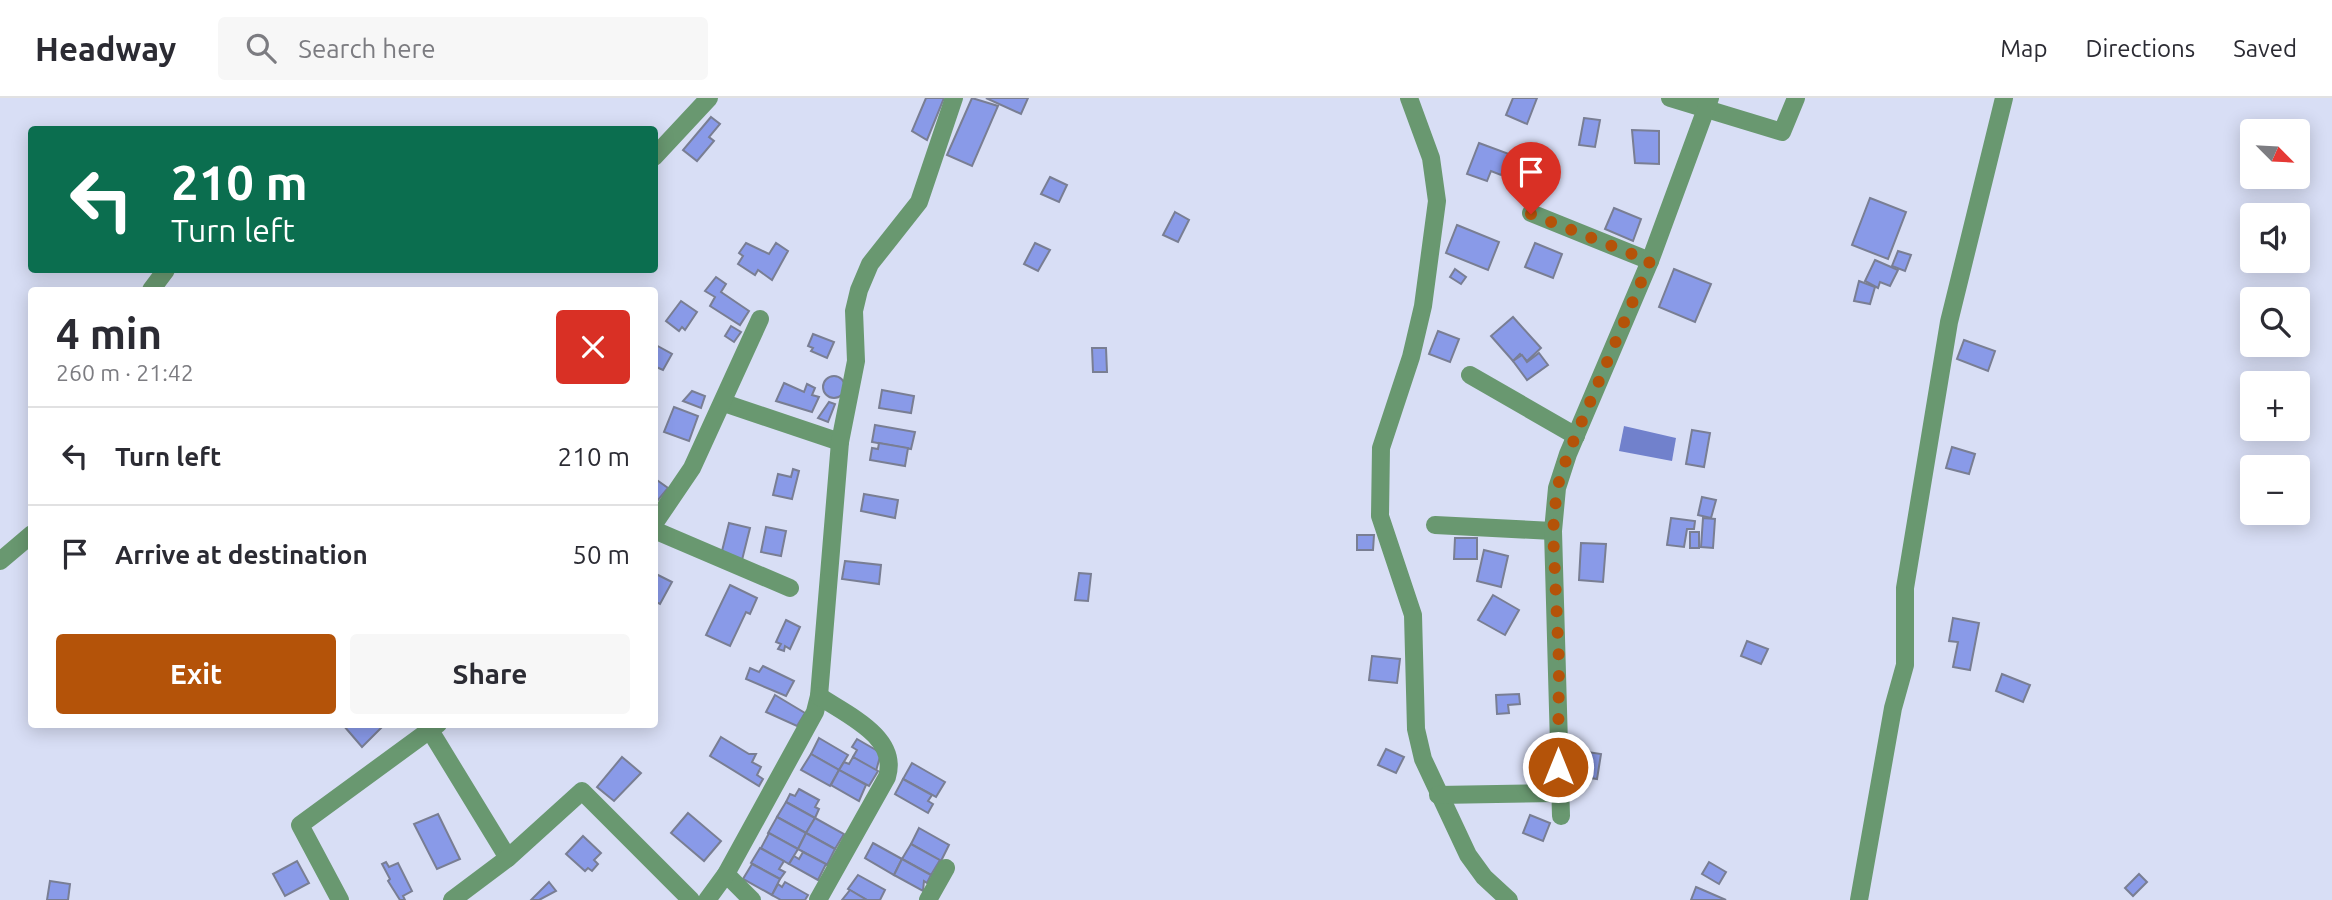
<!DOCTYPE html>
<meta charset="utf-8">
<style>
:root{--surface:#fff;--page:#f7f7f7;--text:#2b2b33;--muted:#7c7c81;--line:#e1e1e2;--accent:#b45309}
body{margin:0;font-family:Ubuntu,sans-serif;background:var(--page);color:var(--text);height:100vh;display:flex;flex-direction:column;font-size:26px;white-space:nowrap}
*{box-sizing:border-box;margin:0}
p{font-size:23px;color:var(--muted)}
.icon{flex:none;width:38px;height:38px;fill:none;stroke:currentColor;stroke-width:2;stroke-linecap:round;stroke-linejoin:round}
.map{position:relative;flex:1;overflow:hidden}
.sheet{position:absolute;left:28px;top:189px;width:630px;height:441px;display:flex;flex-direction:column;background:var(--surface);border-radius:7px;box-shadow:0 4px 18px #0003}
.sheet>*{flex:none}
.banner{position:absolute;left:28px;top:28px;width:630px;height:147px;border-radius:7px;box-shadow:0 4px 18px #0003;background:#0b6e4f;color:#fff;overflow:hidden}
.needle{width:46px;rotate:114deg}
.fabs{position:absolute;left:2240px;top:21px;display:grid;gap:14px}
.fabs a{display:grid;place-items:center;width:70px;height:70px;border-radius:7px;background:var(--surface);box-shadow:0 4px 18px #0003;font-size:35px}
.pin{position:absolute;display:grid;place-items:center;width:60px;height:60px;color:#fff;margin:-72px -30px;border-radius:50% 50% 50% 0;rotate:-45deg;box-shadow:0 0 7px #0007}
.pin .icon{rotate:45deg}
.me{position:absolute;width:77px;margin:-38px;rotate:0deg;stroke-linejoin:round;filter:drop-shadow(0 0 5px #0008)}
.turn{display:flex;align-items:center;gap:24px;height:147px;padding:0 28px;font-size:32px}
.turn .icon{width:91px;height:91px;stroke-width:2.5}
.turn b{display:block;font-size:49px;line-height:60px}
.round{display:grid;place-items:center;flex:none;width:74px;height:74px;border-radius:7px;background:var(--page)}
.headline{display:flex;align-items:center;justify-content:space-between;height:119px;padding:0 28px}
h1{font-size:42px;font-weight:700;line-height:52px}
.cta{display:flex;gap:14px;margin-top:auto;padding:14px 28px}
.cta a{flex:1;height:80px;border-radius:7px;background:var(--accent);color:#fff;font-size:28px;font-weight:700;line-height:80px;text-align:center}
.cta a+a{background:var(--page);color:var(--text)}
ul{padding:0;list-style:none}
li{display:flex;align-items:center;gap:21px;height:98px;padding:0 28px;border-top:2px solid var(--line)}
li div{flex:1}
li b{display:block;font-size:26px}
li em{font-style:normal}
header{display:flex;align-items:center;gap:42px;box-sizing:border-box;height:98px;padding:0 35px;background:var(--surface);border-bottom:2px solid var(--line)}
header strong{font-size:33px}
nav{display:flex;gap:38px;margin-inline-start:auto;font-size:24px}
.search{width:490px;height:63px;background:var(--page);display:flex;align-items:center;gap:18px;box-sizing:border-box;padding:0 24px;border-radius:7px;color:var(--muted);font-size:26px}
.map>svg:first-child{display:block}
.water{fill:#7181cc}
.building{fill:#899ae8;stroke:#797e93;stroke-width:2}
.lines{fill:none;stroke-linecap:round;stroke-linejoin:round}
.minor{stroke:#699870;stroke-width:18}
.route{stroke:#b45309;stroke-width:12;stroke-dasharray:0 21.6}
</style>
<header>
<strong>Headway</strong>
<div class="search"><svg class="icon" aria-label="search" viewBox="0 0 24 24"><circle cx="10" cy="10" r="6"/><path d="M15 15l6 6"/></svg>Search here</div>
<nav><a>Map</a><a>Directions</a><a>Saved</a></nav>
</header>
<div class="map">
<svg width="2332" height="802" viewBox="0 0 2332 802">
<rect width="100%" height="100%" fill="#d8def5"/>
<path class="water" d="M 1624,328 L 1676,340 L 1672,363 L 1619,353 Z"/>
<g class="building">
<path d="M 926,0 L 944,0 L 927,42 L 912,33 Z"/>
<path d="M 972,0 L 998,8 L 972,68 L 947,57 Z"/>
<path d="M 986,0 L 1028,0 L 1021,16 Z"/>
<path d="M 1513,0 L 1537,0 L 1527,26 L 1506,17 Z"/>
<path d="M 711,19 L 720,26 L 709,39 L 714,43 L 697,63 L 683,52 Z"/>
<path d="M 1584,20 L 1600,22 L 1595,49 L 1579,47 Z"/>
<path d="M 1632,32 L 1659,33 L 1659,66 L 1635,65 Z"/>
<path d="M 1479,45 L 1509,56 L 1501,77 L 1491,73 L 1487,83 L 1467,76 Z"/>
<path d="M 1050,79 L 1067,87 L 1059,104 L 1041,96 Z"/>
<path d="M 1870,100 L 1906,114 L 1888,161 L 1852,147 Z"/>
<path d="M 1614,110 L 1641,121 L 1633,143 L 1605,131 Z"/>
<path d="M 1175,114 L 1189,122 L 1178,144 L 1163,137 Z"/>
<path d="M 1457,127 L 1499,144 L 1488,172 L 1446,155 Z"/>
<path d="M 746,145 L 769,156 L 776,145 L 788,153 L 772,182 L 758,172 L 755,177 L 738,166 L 743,158 L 739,155 Z"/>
<path d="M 1035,145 L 1050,152 L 1038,173 L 1024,166 Z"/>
<path d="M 1535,145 L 1562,156 L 1553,180 L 1525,169 Z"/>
<path d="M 1898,153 L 1911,157 L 1905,173 L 1892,168 Z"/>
<path d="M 1875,162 L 1898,172 L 1890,188 L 1880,184 L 1878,190 L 1865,183 Z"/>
<path d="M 1455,171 L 1466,179 L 1461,186 L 1450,179 Z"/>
<path d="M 1674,171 L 1711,186 L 1695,224 L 1659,209 Z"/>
<path d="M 716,179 L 726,186 L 721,194 L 749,213 L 740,227 L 710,208 L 715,199 L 705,193 Z"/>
<path d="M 1859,183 L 1875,189 L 1870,206 L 1854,203 Z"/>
<path d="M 681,203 L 697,214 L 685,232 L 682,229 L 679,233 L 666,223 Z"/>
<path d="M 1513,219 L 1541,250 L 1527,263 L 1520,256 L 1513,263 L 1491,238 Z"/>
<path d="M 731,228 L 741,234 L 734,244 L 725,238 Z"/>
<path d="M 1438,233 L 1459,241 L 1450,264 L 1429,256 Z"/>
<path d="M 813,236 L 834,244 L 827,260 L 811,253 L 813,250 L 808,248 Z"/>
<path d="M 1964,242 L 1995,253 L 1988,273 L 1957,261 Z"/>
<path d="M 654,246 L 672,256 L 663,272 L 654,268 Z"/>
<path d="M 1092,250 L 1106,250 L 1107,274 L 1093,274 Z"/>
<path d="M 1539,255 L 1548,267 L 1527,282 L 1513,263 L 1522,257 L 1527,264 Z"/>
<circle cx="834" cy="289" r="11"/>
<path d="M 784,285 L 804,294 L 807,286 L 815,290 L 812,297 L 819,299 L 812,314 L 776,303 Z"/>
<path d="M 882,292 L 914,298 L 911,315 L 879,310 Z"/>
<path d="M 692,293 L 705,298 L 701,310 L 683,303 Z"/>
<path d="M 829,304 L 835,306 L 828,324 L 818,320 Z"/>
<path d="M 674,309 L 698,318 L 689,343 L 664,334 Z"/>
<path d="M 875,327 L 915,334 L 911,351 L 872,344 Z"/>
<path d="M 1692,332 L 1710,335 L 1704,369 L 1686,366 Z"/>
<path d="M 879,345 L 908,350 L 905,368 L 870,362 L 872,350 L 878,351 Z"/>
<path d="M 1952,349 L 1975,356 L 1969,376 L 1946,370 Z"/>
<path d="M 793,371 L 799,373 L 792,401 L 773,397 L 778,376 L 791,379 Z"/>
<path d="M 654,380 L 668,390 L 654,407 Z"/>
<path d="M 864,396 L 898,402 L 895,420 L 861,413 Z"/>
<path d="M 1702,399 L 1716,402 L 1711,420 L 1698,417 Z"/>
<path d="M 1671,420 L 1695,423 L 1694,431 L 1687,431 L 1684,449 L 1667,447 Z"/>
<path d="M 1703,420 L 1715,421 L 1713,450 L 1701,449 Z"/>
<path d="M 729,425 L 750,430 L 742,462 L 721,457 Z"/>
<path d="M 766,429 L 786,433 L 781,458 L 761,454 Z"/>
<rect x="1690" y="434" width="9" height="16"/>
<path d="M 1357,437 L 1374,437 L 1373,452 L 1357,452 Z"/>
<path d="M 1455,440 L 1477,440 L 1477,461 L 1454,461 Z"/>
<path d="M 1581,445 L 1606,446 L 1603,484 L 1579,482 Z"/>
<path d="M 1484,452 L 1508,458 L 1501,489 L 1477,483 Z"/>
<path d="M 845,463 L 881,467 L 879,486 L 842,481 Z"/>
<path d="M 654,475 L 672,484 L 660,506 L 654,503 Z"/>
<path d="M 1079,475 L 1091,476 L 1088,503 L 1075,502 Z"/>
<path d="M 730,487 L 757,500 L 750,516 L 746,514 L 730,548 L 706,537 Z"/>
<path d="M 1493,497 L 1519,512 L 1505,537 L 1478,522 Z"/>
<path d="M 1953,520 L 1979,525 L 1970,572 L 1953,569 L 1958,544 L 1949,543 Z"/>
<path d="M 786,522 L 800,529 L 790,551 L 785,548 L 784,553 L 778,551 L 781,546 L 776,544 Z"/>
<path d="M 1747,543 L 1768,551 L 1761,566 L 1741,558 Z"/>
<path d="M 1372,558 L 1400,561 L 1397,585 L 1369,582 Z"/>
<path d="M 763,568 L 794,583 L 786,598 L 746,581 L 750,570 L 759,574 Z"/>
<path d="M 2002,576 L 2030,587 L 2023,604 L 1996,593 Z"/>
<path d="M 1519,596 L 1520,606 L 1508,607 L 1509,615 L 1497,616 L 1496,597 Z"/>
<path d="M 775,597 L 805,615 L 797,628 L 766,614 Z"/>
<path d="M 385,626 L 362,649 L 344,628 L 345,626 Z"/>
<path d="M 721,639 L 749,656 L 756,656 L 752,664 L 761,669 L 757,677 L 763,681 L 759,688 L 710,658 Z"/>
<path d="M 819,640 L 848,657 L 839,672 L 811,656 Z"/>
<path d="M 857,641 L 881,655 L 876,673 L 853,659 L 857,652 L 852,649 Z"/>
<path d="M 1386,651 L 1404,659 L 1396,675 L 1378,667 Z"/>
<path d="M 1581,653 L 1601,656 L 1597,681 L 1578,678 Z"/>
<path d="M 811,656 L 839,672 L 830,688 L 801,672 Z"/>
<path d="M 622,659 L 641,675 L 614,703 L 597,689 Z"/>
<path d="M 853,659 L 878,673 L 869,688 L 839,672 L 844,664 L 849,666 Z"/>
<path d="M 912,665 L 945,684 L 936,699 L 903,681 Z"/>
<path d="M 839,672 L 866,687 L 859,703 L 831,687 Z"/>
<path d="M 903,681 L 932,697 L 928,703 L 933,706 L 928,715 L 895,696 Z"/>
<path d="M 799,691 L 819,702 L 815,709 L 819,711 L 815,720 L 786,704 L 790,696 L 795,698 Z"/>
<path d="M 786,704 L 815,720 L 806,735 L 777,719 Z"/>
<path d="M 688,715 L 721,743 L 704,763 L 671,735 Z"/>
<path d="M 438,716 L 460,761 L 437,771 L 414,726 Z"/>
<path d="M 1530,717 L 1550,725 L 1543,743 L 1523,735 Z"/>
<path d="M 777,719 L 806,735 L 798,751 L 768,735 Z"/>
<path d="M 815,720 L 844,736 L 835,751 L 806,735 Z"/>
<path d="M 919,730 L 949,747 L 941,763 L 911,746 Z"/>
<path d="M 769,735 L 798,751 L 789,766 L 761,750 Z"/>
<path d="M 806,735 L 835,751 L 827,767 L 798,751 Z"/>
<path d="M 583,738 L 601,755 L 594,762 L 598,766 L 592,773 L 588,770 L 585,773 L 566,756 Z"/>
<path d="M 873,745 L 902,761 L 894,777 L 865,760 Z"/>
<path d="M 911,746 L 940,762 L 931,777 L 902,761 Z"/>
<path d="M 760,750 L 784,763 L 779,771 L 785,774 L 780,781 L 751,765 Z"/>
<path d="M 803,754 L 826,766 L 818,782 L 789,766 L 794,758 L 799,761 Z"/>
<path d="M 902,761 L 931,777 L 927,785 L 924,783 L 923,793 L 894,777 Z"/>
<path d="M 297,763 L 309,785 L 285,798 L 273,776 Z"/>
<path d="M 386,764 L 389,769 L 398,765 L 412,793 L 403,798 L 405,802 L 400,802 L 388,783 L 390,781 L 382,766 Z"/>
<path d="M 1709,764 L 1726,774 L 1719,786 L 1702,776 Z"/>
<path d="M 752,766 L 780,781 L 772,797 L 743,781 Z"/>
<path d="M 2139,776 L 2147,784 L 2133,798 L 2125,790 Z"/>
<path d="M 858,777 L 885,792 L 880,802 L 867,802 L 848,791 Z"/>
<path d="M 50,783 L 70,786 L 68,802 L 47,802 Z"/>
<path d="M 549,784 L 556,793 L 539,802 L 531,802 Z"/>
<path d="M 785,784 L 808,797 L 805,802 L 781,802 L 772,797 L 778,786 L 782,789 Z"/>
<path d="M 1696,789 L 1726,802 L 1691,802 Z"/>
<path d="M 850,792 L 867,802 L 842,802 Z"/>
</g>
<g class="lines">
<g class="minor">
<path d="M 1409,0 L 1431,60 L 1437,103 L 1423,208 L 1411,259 L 1381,350 L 1380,418 L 1413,517 L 1416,631 L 1423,661 L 1468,757 L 1484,779 L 1509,802"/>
<path d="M 1670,0 L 1782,34 L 1796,0"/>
<path d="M 654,59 L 709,0"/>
<path d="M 1531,115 L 1650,163"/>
<path d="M 151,192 L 166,172"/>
<path d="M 1470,277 L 1576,338"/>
<path d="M 724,305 L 840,344"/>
<path d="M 654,426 L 692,370 L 760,221"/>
<path d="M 1435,427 L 1553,433"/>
<path d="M 654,432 L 790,490"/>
<path d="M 0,463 L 32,436"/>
<path d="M 431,634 L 508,760"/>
<path d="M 1438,697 L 1558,695"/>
<path d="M 1561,718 L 1553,433 L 1557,390 L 1568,356 L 1650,163 L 1710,0"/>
<path d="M 726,776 L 752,802"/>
<path d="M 340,802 L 300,727 L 438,626"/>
<path d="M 452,802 L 508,760 L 582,693 L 691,802"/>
<path d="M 707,802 L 726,776 L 815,614 L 819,598 L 840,344 L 856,263 L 854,213 L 859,192 L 870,166 L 919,104 L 954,0"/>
<path d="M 818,802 L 887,679 C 899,639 847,617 819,598"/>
<path d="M 928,802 L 946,770"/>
<path d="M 1859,802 L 1893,610 L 1905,567 L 1905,490 L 1949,224 L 2004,0"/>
</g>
</g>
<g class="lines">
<path class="route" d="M 1531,116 L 1650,163 L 1568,356 L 1557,390 L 1553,433 L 1559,565 L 1558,669"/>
</g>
</svg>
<div class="fabs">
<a><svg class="needle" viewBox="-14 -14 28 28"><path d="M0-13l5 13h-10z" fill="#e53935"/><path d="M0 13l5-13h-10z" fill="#7c7c81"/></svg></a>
<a><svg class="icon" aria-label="sound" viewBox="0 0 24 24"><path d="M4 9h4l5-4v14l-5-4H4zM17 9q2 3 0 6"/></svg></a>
<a><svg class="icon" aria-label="search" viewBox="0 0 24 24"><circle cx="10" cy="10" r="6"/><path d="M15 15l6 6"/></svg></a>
<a>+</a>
<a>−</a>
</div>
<div class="pin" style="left:1531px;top:116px;background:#d93025"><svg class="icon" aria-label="arrive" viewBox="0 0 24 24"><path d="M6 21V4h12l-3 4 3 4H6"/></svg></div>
<svg class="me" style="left:1558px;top:669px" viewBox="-20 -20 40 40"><circle r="17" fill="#b45309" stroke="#fff" stroke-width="3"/><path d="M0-11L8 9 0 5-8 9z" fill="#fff"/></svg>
<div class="banner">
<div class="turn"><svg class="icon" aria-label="left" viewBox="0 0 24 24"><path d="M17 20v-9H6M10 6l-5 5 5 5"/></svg><div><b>210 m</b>Turn left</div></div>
</div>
<section class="sheet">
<div class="headline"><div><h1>4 min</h1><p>260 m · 21:42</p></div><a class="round" style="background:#d93025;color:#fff"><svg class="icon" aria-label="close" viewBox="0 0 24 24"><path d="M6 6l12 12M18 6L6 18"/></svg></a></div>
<ul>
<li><svg class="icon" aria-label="left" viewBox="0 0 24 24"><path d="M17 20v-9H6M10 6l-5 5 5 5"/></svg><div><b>Turn left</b></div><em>210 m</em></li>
<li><svg class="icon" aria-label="arrive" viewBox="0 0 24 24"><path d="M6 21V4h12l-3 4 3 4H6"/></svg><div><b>Arrive at destination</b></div><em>50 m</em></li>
</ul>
<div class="cta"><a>Exit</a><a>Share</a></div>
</section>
</div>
